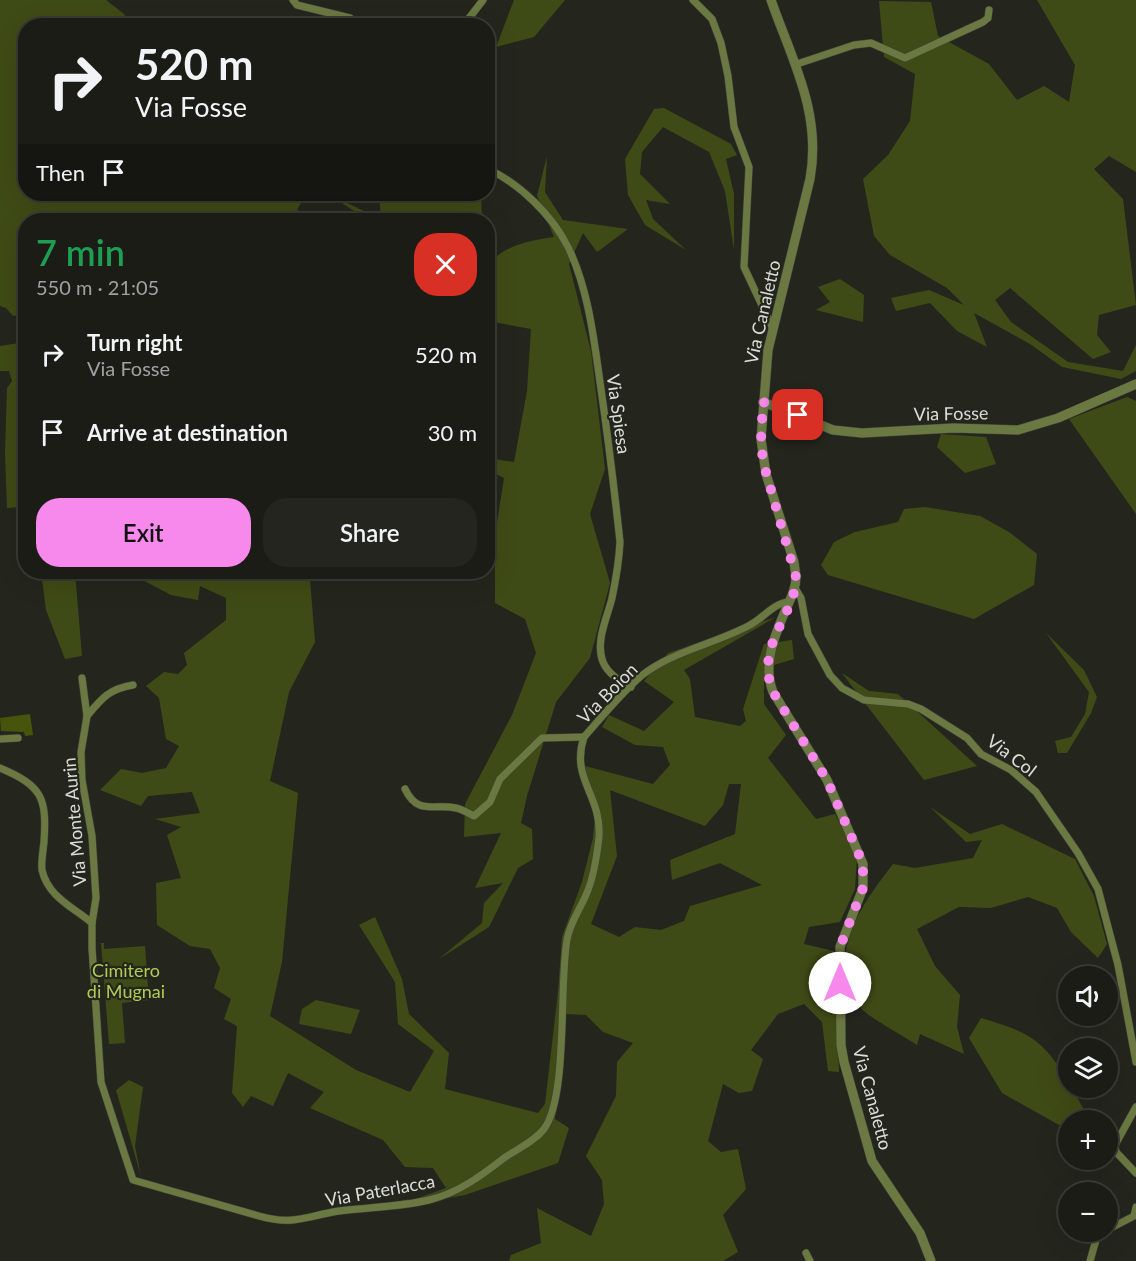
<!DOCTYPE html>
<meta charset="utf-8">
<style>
:root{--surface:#1b1c16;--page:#24251f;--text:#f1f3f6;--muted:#a0a1a1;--line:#393a35;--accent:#f788ec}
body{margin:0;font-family:Lato,sans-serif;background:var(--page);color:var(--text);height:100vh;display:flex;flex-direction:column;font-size:22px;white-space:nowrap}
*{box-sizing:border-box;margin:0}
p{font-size:20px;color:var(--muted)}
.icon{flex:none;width:33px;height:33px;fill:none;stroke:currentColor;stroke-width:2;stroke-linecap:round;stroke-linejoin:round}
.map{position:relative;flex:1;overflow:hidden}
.details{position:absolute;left:18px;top:213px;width:477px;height:366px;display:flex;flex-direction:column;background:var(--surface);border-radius:24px;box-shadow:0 6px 24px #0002,0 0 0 2px var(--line)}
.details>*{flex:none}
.banner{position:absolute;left:18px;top:18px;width:477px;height:183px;border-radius:24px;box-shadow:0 6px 24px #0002,0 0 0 2px var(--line);background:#1b1c16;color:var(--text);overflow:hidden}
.fabs{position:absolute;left:1058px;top:966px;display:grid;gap:12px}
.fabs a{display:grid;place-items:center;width:60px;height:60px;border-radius:50%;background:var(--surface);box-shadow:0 6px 24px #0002,0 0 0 2px var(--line);font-size:30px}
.pin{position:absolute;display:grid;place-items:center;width:51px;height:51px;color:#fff;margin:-26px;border-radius:12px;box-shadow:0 3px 9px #0006}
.me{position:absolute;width:66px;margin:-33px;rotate:0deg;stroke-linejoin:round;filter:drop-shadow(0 0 4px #0008)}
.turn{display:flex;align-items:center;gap:21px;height:126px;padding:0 18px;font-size:27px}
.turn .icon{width:78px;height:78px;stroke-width:2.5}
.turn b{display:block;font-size:42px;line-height:51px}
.then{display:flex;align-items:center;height:57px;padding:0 18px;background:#0003;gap:12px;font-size:22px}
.round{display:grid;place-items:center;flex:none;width:63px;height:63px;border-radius:24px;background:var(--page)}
.head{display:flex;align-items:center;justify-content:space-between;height:102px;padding:0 18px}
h1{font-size:36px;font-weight:600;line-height:45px;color:#1e9e55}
.action{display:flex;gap:12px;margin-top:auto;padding:12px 18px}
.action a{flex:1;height:69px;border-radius:24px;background:var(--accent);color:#111;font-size:24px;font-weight:600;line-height:69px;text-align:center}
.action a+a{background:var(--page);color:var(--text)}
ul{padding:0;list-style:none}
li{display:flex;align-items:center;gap:18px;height:78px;padding:0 18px}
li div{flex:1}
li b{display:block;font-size:22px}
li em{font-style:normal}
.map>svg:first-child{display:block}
.green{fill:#3f4b16;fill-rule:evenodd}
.building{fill:#47550c}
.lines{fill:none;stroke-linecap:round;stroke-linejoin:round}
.minor-casing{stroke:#41433c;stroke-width:8}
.tertiary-casing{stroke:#41433c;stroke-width:10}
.minor{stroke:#6a7841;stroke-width:7}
.tertiary{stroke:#6a7841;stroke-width:9}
.route{stroke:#f788ec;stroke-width:10;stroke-dasharray:0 18}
.labels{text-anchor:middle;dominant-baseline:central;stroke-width:4.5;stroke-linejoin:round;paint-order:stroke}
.street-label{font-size:18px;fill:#dbddd8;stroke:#24261e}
.park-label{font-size:18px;fill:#b1cc55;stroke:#24261e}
</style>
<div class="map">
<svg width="1136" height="1261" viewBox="0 0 1136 1261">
<rect width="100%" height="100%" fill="#24261e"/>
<g class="green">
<path d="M 0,0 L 106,0 L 124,14 L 130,25 L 26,26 L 26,194 L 306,194 L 297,210 L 326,220 L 26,220 L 25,314 L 13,316 L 6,308 L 0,306 Z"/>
<path d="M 514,0 L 565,0 L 534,37 L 496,47 Z"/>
<path d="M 1037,0 L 1136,0 L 1136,172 L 1109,156 L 1094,169 L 1123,199 L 1136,305 L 1099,315 L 1097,335 L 1111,352 L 1093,359 L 1010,288 L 995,300 L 1011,322 L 1068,362 L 1123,371 L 1136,345 L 1136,371 L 1121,379 L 1062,367 L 1030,344 L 974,313 L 987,347 L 957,331 L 930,303 L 896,311 L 891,298 L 929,290 L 964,305 L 947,288 L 890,255 L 874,236 L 863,179 L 888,155 L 910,121 L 915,74 L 884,57 L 879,1 L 931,2 L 938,36 L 989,64 L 1017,100 L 1044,86 L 1069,102 L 1075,65 Z"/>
<path d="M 664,108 L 731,144 L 737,155 L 726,159 L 734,194 L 734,250 L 725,191 L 709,152 L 663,127 L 642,152 L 640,174 L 670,204 L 646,200 L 653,219 L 686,250 L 645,225 L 628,195 L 625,159 L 654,109 Z"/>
<path d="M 547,156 L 545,192 L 563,220 L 628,229 L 597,252 L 583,233 L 569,264 L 591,351 L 605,469 L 590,514 L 610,583 L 590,658 L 556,702 L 527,796 L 521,823 L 532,829 L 533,859 L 518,868 L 489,927 L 439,959 L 482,923 L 484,903 L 503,883 L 475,888 L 501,833 L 464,837 L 465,804 L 512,715 L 536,653 L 525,619 L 495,603 L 495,535 L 504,478 L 488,470 L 488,458 L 514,462 L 527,391 L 531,329 L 488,321 L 488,267 C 499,246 532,240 554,237 L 537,196 Z"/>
<path d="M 328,194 L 381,219 L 379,194 L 481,194 L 482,220 L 368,220 Z"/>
<path d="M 840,279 L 864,295 L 863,322 L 816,310 L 830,302 L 818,287 Z"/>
<path d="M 25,342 L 26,342 L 25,541 L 19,507 L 7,508 L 5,453 L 7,388 L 12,381 L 9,371 L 0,371 L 0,346 Z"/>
<path d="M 1127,397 L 1136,401 L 1136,514 L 1069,419 Z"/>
<path d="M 941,434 L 986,437 L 996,464 L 965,473 L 937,447 Z"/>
<path d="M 925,507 L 980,516 L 1009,532 L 1037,554 L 1034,585 L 974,619 L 828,575 L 821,565 L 834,542 L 855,532 L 898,522 L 904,509 Z"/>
<path d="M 41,572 L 75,572 L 82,656 L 65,659 L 46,610 Z"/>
<path d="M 127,572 L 301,572 L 310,579 L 315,642 L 289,692 L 270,781 L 298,793 L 282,962 L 270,1016 L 356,1070 L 410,1092 L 434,1051 L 398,1024 L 395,982 L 359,925 L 375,917 L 402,979 L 409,1014 L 449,1053 L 445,1089 L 538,1113 L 545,1104 L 558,992 L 562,937 L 582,882 L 593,838 L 595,815 L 585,766 L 653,784 L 670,765 L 663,747 L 635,745 L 602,727 L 609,715 L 644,731 L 674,702 L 644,681 L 668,653 L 776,617 L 684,670 L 690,679 L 695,717 L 740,726 L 746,721 L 743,709 L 764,644 L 792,640 L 794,659 L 764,668 L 764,704 L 786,735 L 768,758 L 816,819 L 835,814 L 857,856 L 855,889 L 840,922 L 809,927 L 804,944 L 834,951 L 839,1072 L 828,1071 L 822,1022 L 804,1004 L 778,1014 L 751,1050 L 763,1059 L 752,1091 L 739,1093 L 723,1084 L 708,1141 L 721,1152 L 738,1149 L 746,1189 L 723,1215 L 738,1252 L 723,1261 L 509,1261 L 511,1255 L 541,1243 L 537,1208 L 591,1236 L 604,1204 L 602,1180 L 586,1156 L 616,1096 L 617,1062 L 633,1043 L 603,1032 L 586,1015 L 566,1014 L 555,1119 L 569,1128 L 558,1163 L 465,1195 L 391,1208 L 446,1188 L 433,1168 L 405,1167 L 383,1140 L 310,1108 L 324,1092 L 288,1073 L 273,1106 L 251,1096 L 243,1107 L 232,1093 L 237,1026 L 224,1019 L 231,999 L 214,988 L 220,968 L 210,949 L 190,946 L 157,925 L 156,883 L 181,878 L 167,835 L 181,827 L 155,819 L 200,813 L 192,792 L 148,796 L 141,806 L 100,790 L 121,769 L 142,773 L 166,768 L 179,746 L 166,739 L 159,698 L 146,686 L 164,672 L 178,674 L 187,665 L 184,653 L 226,620 L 226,598 L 200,586 L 198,600 L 171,595 ZM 729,784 L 741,784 L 735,834 L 670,860 L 672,880 L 720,863 L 762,885 L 690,906 L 684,921 L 661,930 L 635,927 L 619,937 L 591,924 L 617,856 L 610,790 L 705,826 L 723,805 Z"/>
<path d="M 1046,633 L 1084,670 L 1097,697 L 1091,713 L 1067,753 L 1058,753 L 1055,741 L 1071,737 L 1085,714 L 1089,692 Z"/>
<path d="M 842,673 L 869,691 L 898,694 L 977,766 L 924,780 Z"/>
<path d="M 930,807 L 970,834 L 1002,824 L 1075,859 L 1094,896 L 1107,944 L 1098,958 L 1071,932 L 1057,908 L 1028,897 L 991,908 L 959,907 L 917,929 L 935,966 L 960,995 L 957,1027 L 964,1054 L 920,1034 L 917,1045 C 904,1036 866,1016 859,1006 C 824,956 862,904 893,864 L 915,868 L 973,858 L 982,840 L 966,842 Z"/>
<path d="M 101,943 L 104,943 L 104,949 L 145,946 L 149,1000 L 122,1003 L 125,1043 L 109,1044 Z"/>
<path d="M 316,1000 L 360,1010 L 351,1034 L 299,1024 L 302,1009 Z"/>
<path d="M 981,1018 C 1014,1028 1036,1034 1056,1063 C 1062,1071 1068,1077 1068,1088 L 1072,1088 L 1088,1117 L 1083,1120 L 1068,1120 L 1068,1126 L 1059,1125 L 1002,1093 L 969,1038 Z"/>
<path d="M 129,1080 L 143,1087 L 135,1146 L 141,1176 L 116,1090 Z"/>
</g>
<path class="building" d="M 30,714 L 33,735 L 25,736 L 24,732 L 1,731 L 0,718 Z"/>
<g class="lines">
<defs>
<g id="minor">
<path d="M 293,0 L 297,5 L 350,18 L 362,26"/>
<path d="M 693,0 L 712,19 L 721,43 L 728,76 L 734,127 L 749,167 L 744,267 L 773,329"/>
<path d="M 463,26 L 483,0"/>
<path d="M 797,64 L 854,45 L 871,43 L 905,58 L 983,22 L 988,18 L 989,10"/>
<path d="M 488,169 C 520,184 552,215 568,247 C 587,286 593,332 599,375 C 607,430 614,486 620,542 C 619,561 616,579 612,598 C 607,618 595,642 603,662 C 608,674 620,681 631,687"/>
<path d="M 795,588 L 801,598 L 808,634 L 830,675 L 842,688 L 864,700 L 908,704 L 921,709 L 967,738 L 981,754 L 1011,770 L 1036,792 L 1078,853 L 1098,889 L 1118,965 L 1136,1062"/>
<path d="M 82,678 L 87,716 L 81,752 L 82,780 L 92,836 L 96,898 L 92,923 L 92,948 L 101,1082 L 133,1180 L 259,1216 C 294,1226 306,1216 339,1211 C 369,1207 400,1207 429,1200 C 458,1193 481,1176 504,1158 C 517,1149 534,1142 544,1129 C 568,1097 559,985 567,940 C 569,925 580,909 586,895 C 594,877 597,856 599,837 C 602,795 570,779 584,737 C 602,717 620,694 641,676 C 672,651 715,644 750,625 C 762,619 775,602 789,602"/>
<path d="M 87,716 C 102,698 109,689 133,685"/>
<path d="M 0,739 L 18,738"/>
<path d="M 0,768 C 42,786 47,797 44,842 C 43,851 41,862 42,870 C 48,897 73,907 92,923"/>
<path d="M 405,789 C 418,816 434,803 456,808 C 462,809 468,813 474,816 L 490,802 L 500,779 L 542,738 L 584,737"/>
<path d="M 1136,1107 L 1115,1145 L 1116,1152 L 1136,1173"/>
<path d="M 1107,1230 L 1134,1216 L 1136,1207"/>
<path d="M 806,1253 L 810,1261"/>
<path d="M 1090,1261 L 1096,1240 L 1105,1232"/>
</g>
<g id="tertiary">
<path d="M 771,0 C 792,60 822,113 810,179 L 768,350 L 761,439 L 766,474 L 794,562 L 796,577 C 796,588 791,598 786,609 C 775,635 762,664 773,692 L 827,780 L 863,864 L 863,888 L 840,947 L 841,1045 L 844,1062 L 872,1161 L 920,1233 L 931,1261"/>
<path d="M 763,402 L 833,430 L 862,433 L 953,428 L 1018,430 L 1058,418 L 1136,384"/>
</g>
</defs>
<use href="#minor" class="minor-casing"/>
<use href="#tertiary" class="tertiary-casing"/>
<use href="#minor" class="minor"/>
<use href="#tertiary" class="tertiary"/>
</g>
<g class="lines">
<path class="route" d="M 798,415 L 763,402 L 761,440 L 763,462 L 796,577 C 796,616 754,644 773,692 L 827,780 L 863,864 L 863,888 L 840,947 L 840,983"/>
</g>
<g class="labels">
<g class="street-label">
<text transform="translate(762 312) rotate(-77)">Via Canaletto</text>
<text transform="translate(951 413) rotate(-1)">Via Fosse</text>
<text transform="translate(619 414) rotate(82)">Via Spiesa</text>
<text transform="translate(607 693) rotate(-45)">Via Boion</text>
<text transform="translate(1012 755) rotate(37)">Via Col</text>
<text transform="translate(74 822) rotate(-95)">Via Monte Aurin</text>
<text transform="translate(873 1098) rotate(75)">Via Canaletto</text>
<text transform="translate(380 1190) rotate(-10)">Via Paterlacca</text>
</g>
<g class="park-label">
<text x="126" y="970">Cimitero<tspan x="126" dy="21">di Mugnai</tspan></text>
</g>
</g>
</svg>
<div class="fabs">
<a><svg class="icon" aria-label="sound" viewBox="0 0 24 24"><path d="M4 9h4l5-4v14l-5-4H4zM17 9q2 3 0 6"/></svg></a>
<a><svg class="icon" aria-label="layers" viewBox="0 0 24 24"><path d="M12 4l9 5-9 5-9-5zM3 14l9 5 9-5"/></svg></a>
<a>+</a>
<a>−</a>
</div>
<div class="pin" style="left:798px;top:415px;background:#d93025"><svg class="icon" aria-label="arrive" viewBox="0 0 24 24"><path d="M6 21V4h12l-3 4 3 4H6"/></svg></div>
<svg class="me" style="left:840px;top:983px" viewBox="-20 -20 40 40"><circle r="19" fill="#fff"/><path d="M0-13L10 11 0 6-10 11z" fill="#f788ec"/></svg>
<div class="banner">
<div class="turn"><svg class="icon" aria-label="right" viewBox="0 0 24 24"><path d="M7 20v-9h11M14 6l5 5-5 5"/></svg><div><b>520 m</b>Via Fosse</div></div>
<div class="then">Then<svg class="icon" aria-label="arrive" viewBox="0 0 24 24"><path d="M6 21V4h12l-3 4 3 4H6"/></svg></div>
</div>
<section class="details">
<div class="head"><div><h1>7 min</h1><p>550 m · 21:05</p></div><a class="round" style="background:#d93025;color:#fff"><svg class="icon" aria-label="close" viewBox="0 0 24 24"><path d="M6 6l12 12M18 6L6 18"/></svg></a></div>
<ul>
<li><svg class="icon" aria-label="right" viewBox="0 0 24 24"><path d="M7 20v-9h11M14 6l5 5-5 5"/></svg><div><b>Turn right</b><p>Via Fosse</p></div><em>520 m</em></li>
<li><svg class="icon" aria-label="arrive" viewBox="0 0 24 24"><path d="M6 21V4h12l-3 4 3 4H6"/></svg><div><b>Arrive at destination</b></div><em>30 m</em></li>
</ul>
<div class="action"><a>Exit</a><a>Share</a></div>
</section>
</div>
